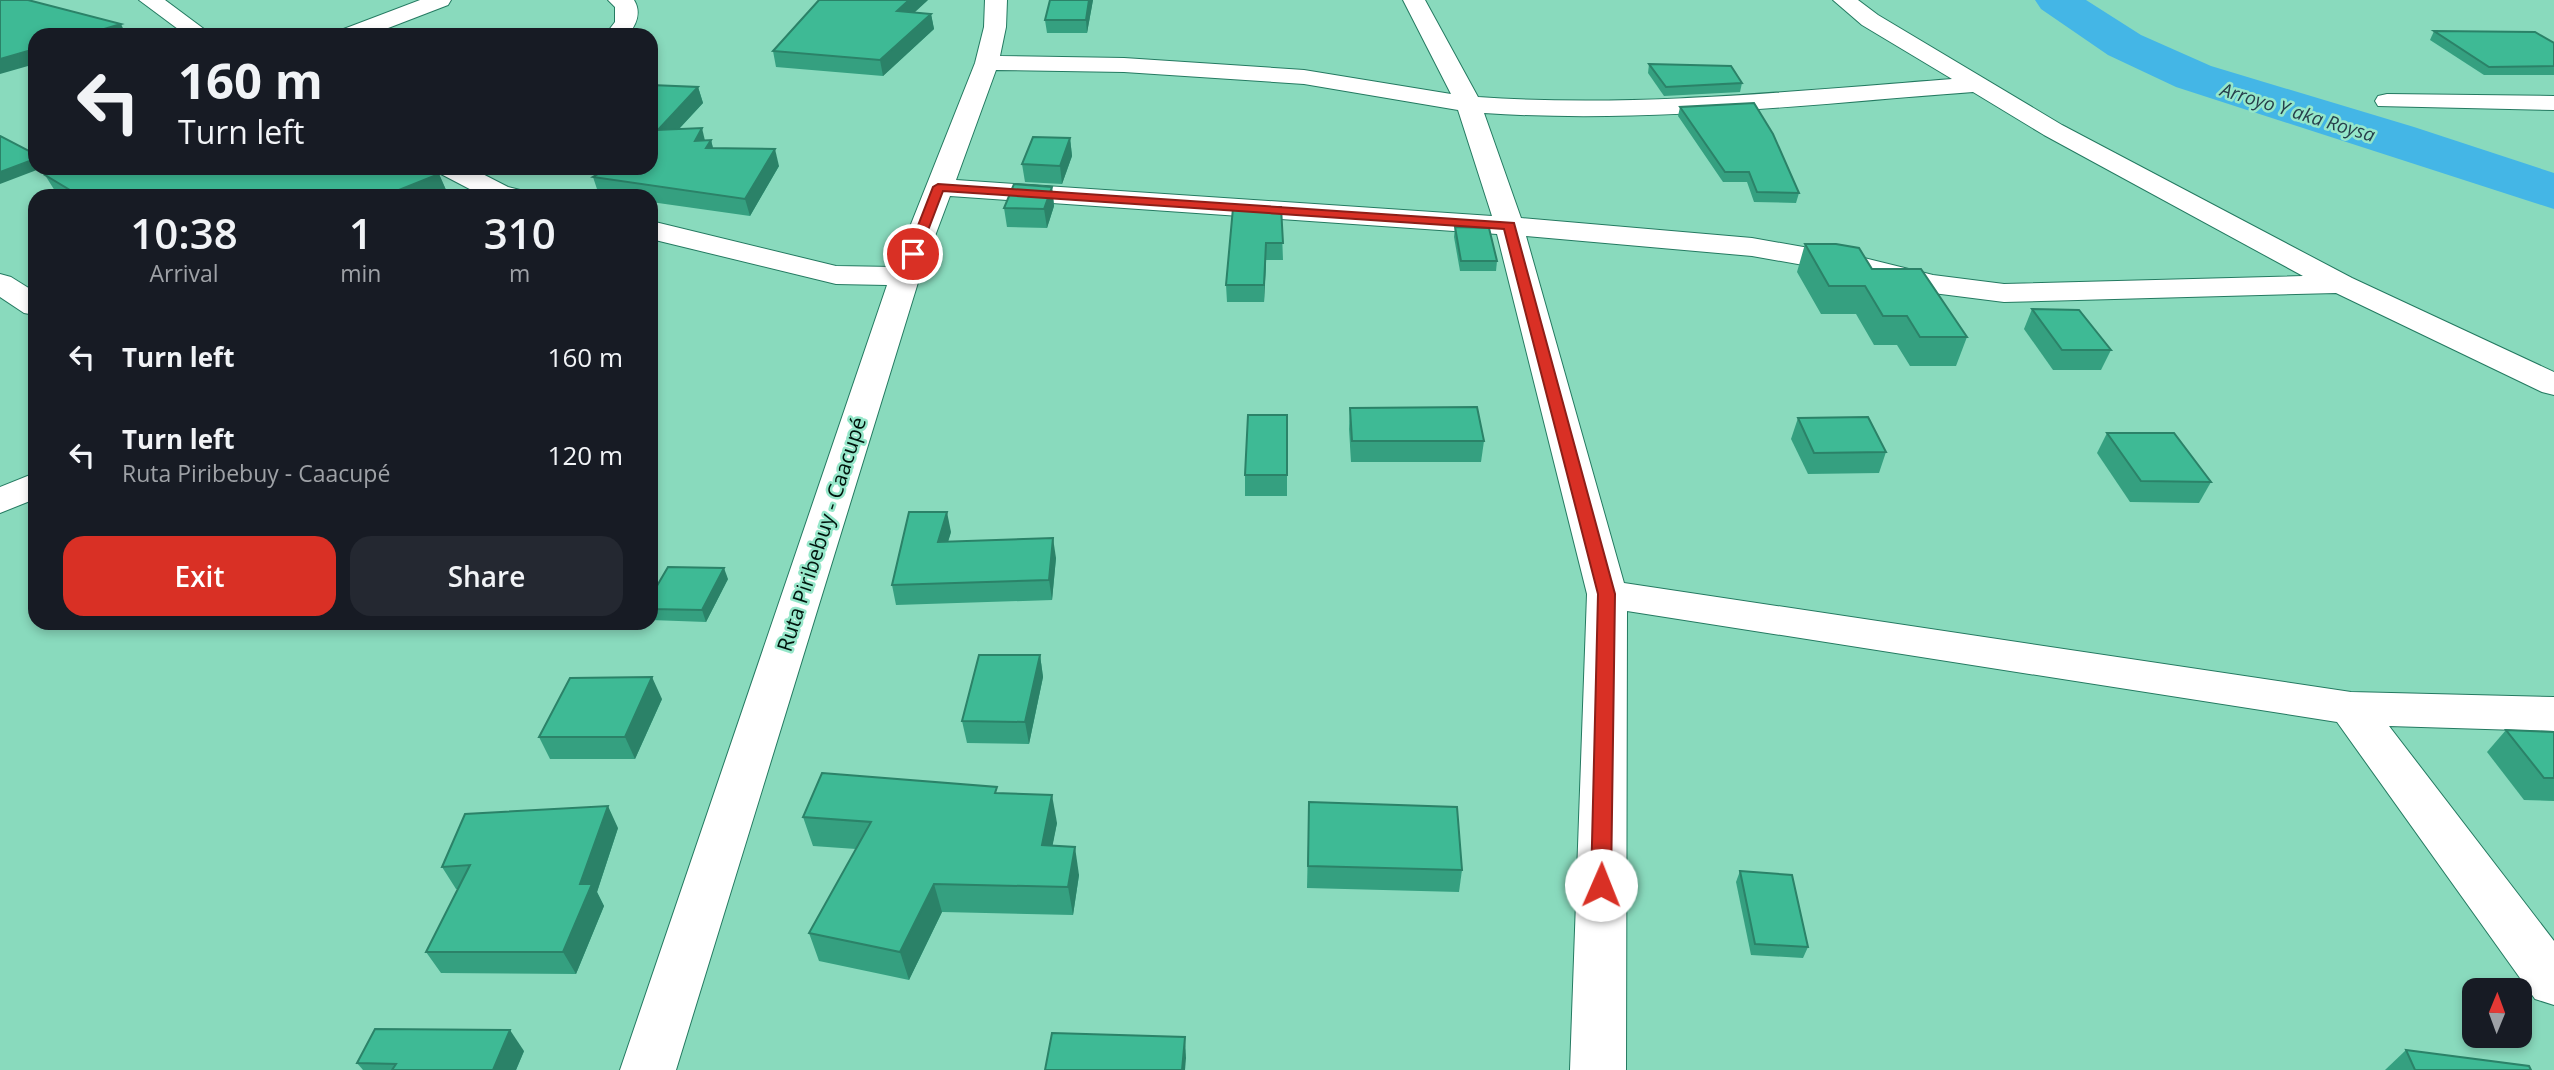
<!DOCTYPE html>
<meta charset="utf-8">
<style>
:root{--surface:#171b24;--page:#242831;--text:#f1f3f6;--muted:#9ea1a6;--accent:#d93025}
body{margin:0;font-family:"Open Sans",sans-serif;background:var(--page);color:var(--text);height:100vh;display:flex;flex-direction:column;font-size:26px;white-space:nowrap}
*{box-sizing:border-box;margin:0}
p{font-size:23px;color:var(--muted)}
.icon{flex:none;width:38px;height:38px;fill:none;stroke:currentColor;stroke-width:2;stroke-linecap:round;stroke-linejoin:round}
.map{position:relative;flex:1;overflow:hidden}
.details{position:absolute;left:28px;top:189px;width:630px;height:441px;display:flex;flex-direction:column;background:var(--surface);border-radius:21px;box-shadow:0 4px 10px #0003}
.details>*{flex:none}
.guide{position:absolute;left:28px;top:28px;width:630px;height:147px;border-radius:21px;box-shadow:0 4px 10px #0003;background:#171b24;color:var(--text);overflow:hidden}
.needle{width:46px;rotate:1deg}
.fabs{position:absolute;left:2462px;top:978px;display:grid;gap:14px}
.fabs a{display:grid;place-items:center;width:70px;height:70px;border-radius:14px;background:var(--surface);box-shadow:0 4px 10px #0003;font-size:35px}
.pin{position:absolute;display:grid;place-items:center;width:60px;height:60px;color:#fff;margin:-30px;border:4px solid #fff;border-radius:50%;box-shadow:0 2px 7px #0007}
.me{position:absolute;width:77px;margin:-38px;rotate:1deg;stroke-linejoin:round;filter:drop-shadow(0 0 5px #0008)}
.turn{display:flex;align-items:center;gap:24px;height:147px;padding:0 35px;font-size:32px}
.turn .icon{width:91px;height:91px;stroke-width:2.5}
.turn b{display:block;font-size:49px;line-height:60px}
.eta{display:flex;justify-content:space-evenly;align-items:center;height:119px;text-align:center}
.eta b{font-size:42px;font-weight:600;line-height:49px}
.button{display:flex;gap:14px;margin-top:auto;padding:14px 35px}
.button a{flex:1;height:80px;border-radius:21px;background:var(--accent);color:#fff;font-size:28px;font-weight:600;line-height:80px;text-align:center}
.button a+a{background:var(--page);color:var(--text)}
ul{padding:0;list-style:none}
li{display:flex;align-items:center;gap:21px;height:98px;padding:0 35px}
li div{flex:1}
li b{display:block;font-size:26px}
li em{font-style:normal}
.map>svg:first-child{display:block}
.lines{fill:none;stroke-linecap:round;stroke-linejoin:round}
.river{fill:#44b6e6;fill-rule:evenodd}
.minor-casing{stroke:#247a61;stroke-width:2}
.minor{fill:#fff;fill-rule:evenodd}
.wall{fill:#35a080}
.shaded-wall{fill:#2b8268}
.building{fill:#3eba95;stroke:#2b8268;stroke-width:2}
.route{fill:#d93025;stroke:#8d1f18;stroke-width:2}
.labels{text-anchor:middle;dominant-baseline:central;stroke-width:5;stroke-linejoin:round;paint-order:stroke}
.far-water-label{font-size:19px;font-style:italic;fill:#273f4b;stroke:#96e7ca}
.street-label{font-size:21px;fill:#00150d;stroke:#96e7ca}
</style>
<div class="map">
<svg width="2554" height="1070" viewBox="0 0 2554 1070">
<rect width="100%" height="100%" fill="#89dabd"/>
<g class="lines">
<path class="river" d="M 2035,0 L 2086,0 L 2141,35 L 2211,66 L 2414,127 L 2554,173 L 2554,209 L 2176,87 L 2108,55 L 2041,9 Z"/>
<defs>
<g id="minor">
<path d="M 139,0 L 165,0 L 212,35 L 186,35 Z"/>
<path d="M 420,0 L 451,0 L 448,5 L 370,35 L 338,35 L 341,30 Z"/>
<path d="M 608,0 L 634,0 C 642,13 636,25 628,35 L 605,35 L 615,22 L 615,7 Z"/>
<path d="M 985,0 L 1007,0 L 1006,27 L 1000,56 L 1124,58 L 1304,70 L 1451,94 L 1403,0 L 1425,0 L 1478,97 C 1636,108 1794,91 1952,79 L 1862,25 L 1833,0 L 1858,0 L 1878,15 L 2062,125 L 2352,278 L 2554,372 L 2554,395 L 2542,392 L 2336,293 L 2004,302 L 1933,293 L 1860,275 L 1752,256 L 1526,236 L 1624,583 L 2351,692 L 2554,697 L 2554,731 L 2389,726 L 2554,941 L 2554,1005 L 2535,999 L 2337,722 L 1627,611 L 1626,1070 L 1570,1070 L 1587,594 L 1497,234 L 950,196 L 920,276 L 676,1070 L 620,1070 L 887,285 L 836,284 L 651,239 L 651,221 L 836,266 L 894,267 L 975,63 L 984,27 ZM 996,70 L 1124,72 L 1304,84 L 1458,110 L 1492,216 L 956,180 ZM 1973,92 L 2044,135 L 2303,276 L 2004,284 L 1933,275 L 1860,257 L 1752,238 L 1521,218 L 1484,113 C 1647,124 1811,104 1973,92 Z"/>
<path d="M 2387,94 L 2554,96 L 2554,110 L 2378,106 L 2375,101 L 2378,96 Z"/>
<path d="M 437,168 L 471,168 L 508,187 L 520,190 L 524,196 L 483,196 L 441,174 Z"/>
<path d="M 0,274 L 11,277 L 35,292 L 35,315 L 24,313 L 0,297 Z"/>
<path d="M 35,473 L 35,499 L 0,513 L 0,487 Z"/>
</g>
</defs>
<use href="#minor" class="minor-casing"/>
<use href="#minor" class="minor"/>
</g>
<g class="wall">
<path d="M 928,0 L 914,12 L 931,14 L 934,29 L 883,76 L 776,67 L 773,51 Z"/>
<path d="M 1050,0 L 1093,0 L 1087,33 L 1047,33 L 1045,20 Z"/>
<path d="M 2434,31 L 2554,43 L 2554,75 L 2484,75 L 2430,40 Z"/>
<path d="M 1649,64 L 1742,83 L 1740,92 L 1664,96 L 1648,73 Z"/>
<path d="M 698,87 L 703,103 L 679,129 L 705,140 L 711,140 L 713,148 L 779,166 L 750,216 L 651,202 L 651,196 L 609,196 L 599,195 L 593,177 L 607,169 L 603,168 L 651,168 Z"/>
<path d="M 1680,107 L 1799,193 L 1796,203 L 1754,202 L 1747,182 L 1723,182 L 1678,116 Z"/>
<path d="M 1070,138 L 1072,156 L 1062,184 L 1025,182 L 1022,164 Z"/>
<path d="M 144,174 L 439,174 L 446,190 L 431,196 L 63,196 L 55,191 L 45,175 Z"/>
<path d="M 1052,187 L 1054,206 L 1047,228 L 1007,227 L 1004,208 Z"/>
<path d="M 1281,207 L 1283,260 L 1266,260 L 1264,302 L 1227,302 L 1226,285 Z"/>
<path d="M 1455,227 L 1497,261 L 1496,271 L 1460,271 L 1454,237 Z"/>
<path d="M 1805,244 L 1872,269 L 1967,337 L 1956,366 L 1910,366 L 1897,345 L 1874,345 L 1856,314 L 1821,314 L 1797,272 Z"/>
<path d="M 2032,309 L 2111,350 L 2101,370 L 2053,370 L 2024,329 Z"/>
<path d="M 1350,408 L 1484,441 L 1481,462 L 1351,462 L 1349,429 Z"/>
<path d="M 1287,415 L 1287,496 L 1245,496 L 1245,475 Z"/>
<path d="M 1798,418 L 1886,452 L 1879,473 L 1808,474 L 1791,439 Z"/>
<path d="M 2107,433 L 2211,482 L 2199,503 L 2130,502 L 2097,453 Z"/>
<path d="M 951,532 L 948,541 L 1056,558 L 1052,600 L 896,605 L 892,585 Z"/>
<path d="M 728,579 L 706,622 L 651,620 L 651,596 Z"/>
<path d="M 1040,655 L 1043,677 L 1029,744 L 967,743 L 962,721 Z"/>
<path d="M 662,699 L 635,759 L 550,759 L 539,737 Z"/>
<path d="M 2506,730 L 2554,732 L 2554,801 L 2524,800 L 2487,752 Z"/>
<path d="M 999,793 L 1057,823 L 1052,846 L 1079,875 L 1073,915 L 942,912 L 909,980 L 819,961 L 809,933 L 856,849 L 813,846 L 803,817 Z"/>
<path d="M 1309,802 L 1462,870 L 1459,892 L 1307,888 Z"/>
<path d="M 618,828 L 597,892 L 604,906 L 576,974 L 441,973 L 426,952 L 458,889 L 456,889 L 442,867 Z"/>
<path d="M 1740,871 L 1808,947 L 1803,958 L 1751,955 L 1736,882 Z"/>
<path d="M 2406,1050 L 2415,1070 L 2385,1070 Z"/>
<path d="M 524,1051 L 516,1070 L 363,1070 L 357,1063 Z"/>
</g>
<g class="shaded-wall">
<path d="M 909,0 L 928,0 L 900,26 L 897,11 Z"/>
<path d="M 1089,0 L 1093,0 L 1087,33 L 1086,20 Z"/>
<path d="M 931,14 L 934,29 L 883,76 L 880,60 Z"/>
<path d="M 121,24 L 126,35 L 84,35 Z"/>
<path d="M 35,49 L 35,64 L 0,74 L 0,59 Z"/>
<path d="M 698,87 L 703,103 L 663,146 L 658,130 Z"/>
<path d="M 702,128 L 706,145 L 695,141 Z"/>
<path d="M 1070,138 L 1072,156 L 1062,184 L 1060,166 Z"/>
<path d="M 711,140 L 715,157 L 706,148 Z"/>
<path d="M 775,149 L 779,166 L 750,216 L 745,199 Z"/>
<path d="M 35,159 L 35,168 L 42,168 L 0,184 L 0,172 Z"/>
<path d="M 439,174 L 446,190 L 431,196 L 384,196 Z"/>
<path d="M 1052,187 L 1054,206 L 1047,228 L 1044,209 Z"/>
<path d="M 1266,243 L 1266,260 L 1264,302 L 1264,285 Z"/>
<path d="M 947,512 L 951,532 L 942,562 L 938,542 Z"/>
<path d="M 1053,538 L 1056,558 L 1052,600 L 1049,580 Z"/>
<path d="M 724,568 L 728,579 L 706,622 L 702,610 Z"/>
<path d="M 1040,655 L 1043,677 L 1029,744 L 1025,722 Z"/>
<path d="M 652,677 L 662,699 L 635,759 L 625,737 Z"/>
<path d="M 1052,795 L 1057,823 L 1047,874 L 1042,845 Z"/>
<path d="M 608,806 L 618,828 L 597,892 L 604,906 L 576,974 L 563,952 L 580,884 Z"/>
<path d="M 1075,847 L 1079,875 L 1073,915 L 1068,887 Z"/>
<path d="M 934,884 L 942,912 L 909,980 L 900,952 Z"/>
<path d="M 510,1030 L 524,1051 L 516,1070 L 493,1070 Z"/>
<path d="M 1185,1037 L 1186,1058 L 1185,1070 L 1182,1070 Z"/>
</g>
<g class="building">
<path d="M 0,0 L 28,0 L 121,24 L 84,35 L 35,35 L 35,49 L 0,59 Z"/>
<path d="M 819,0 L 909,0 L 897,11 L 931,14 L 880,60 L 773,51 Z"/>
<path d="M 1050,0 L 1089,0 L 1086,20 L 1045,20 Z"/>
<path d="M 2434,31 L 2535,32 L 2554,43 L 2554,66 L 2489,67 Z"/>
<path d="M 1649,64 L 1731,66 L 1742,83 L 1666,87 Z"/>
<path d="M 651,85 L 698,87 L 658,130 L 702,128 L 695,141 L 711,140 L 706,148 L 775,149 L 745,199 L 593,177 L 608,168 L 651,168 Z"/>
<path d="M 1754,103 L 1773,134 L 1799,193 L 1757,192 L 1749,172 L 1725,172 L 1680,107 Z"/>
<path d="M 0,136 L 35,154 L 35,159 L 0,172 Z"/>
<path d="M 1033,137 L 1070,138 L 1060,166 L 1022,164 Z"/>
<path d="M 64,168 L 134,168 L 144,174 L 158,168 L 428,168 L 439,174 L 384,196 L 80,196 L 45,175 Z"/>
<path d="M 1014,184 L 1052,187 L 1044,209 L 1004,208 Z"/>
<path d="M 1281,207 L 1283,243 L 1266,243 L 1264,285 L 1226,285 L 1233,208 Z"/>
<path d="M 1455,227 L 1489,228 L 1497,261 L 1461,261 Z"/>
<path d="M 1805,244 L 1836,244 L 1859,248 L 1872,269 L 1921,269 L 1967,337 L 1920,337 L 1907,316 L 1883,316 L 1865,286 L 1829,286 Z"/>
<path d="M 2032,309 L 2079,310 L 2111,350 L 2062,350 Z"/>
<path d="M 1477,407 L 1484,441 L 1352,441 L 1350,408 Z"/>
<path d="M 1248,415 L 1287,415 L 1287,475 L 1245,475 Z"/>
<path d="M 1868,417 L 1886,452 L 1814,453 L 1798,418 Z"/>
<path d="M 2107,433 L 2174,433 L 2211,482 L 2141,481 Z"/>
<path d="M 909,512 L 947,512 L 938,542 L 1053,538 L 1049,580 L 892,585 Z"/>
<path d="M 668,567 L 724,568 L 702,610 L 651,609 L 651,596 Z"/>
<path d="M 979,655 L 1040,655 L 1025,722 L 962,721 Z"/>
<path d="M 652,677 L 625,737 L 539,737 L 570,678 Z"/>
<path d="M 2506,730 L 2554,732 L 2554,778 L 2544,778 Z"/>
<path d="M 822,773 L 997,787 L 995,793 L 1052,795 L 1042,845 L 1075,847 L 1068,887 L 934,884 L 900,952 L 809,933 L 871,822 L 803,817 Z"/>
<path d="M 1309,802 L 1457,807 L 1462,870 L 1308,866 Z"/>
<path d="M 608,806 L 580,884 L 592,884 L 563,952 L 426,952 L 470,865 L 442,867 L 465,814 Z"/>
<path d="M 1740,871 L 1792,875 L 1808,947 L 1755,944 Z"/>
<path d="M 375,1029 L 510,1030 L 493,1070 L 392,1070 L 396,1064 L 357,1063 Z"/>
<path d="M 1052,1033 L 1185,1037 L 1182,1070 L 1045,1070 Z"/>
<path d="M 2406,1050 L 2529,1066 L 2531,1070 L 2415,1070 Z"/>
</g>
<path class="route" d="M 938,184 L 1514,223 L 1615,594 L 1611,885 L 1608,891 L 1601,893 L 1594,891 L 1591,885 L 1598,594 L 1504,229 L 943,191 L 919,254 L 909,257 L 907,254 L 933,187 Z"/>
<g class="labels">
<g class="far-water-label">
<text transform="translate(2298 112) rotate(17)">Arroyo Y aka Roysa</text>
</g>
<g class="street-label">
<text transform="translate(821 534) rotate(-72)">Ruta Piribebuy - Caacupé</text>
</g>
</g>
</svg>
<div class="fabs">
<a><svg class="needle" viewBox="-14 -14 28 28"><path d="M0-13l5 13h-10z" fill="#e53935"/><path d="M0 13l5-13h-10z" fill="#9ea1a6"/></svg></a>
</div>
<div class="pin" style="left:913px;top:254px;background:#d93025"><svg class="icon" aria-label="arrive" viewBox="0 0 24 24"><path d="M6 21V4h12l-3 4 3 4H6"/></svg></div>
<svg class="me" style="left:1601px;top:885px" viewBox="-20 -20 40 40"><circle r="19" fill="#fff"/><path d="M0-13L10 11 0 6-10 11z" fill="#d93025"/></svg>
<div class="guide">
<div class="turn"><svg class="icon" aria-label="left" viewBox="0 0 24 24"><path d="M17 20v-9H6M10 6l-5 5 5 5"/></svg><div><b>160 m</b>Turn left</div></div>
</div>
<section class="details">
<div class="eta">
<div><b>10:38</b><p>Arrival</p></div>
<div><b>1</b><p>min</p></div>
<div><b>310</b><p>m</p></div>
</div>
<ul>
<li><svg class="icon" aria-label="left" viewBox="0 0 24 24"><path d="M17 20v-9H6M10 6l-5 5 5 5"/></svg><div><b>Turn left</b></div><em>160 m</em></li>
<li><svg class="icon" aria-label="left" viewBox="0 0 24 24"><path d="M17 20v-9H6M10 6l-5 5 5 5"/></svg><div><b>Turn left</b><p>Ruta Piribebuy - Caacupé</p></div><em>120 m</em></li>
</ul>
<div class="button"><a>Exit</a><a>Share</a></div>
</section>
</div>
